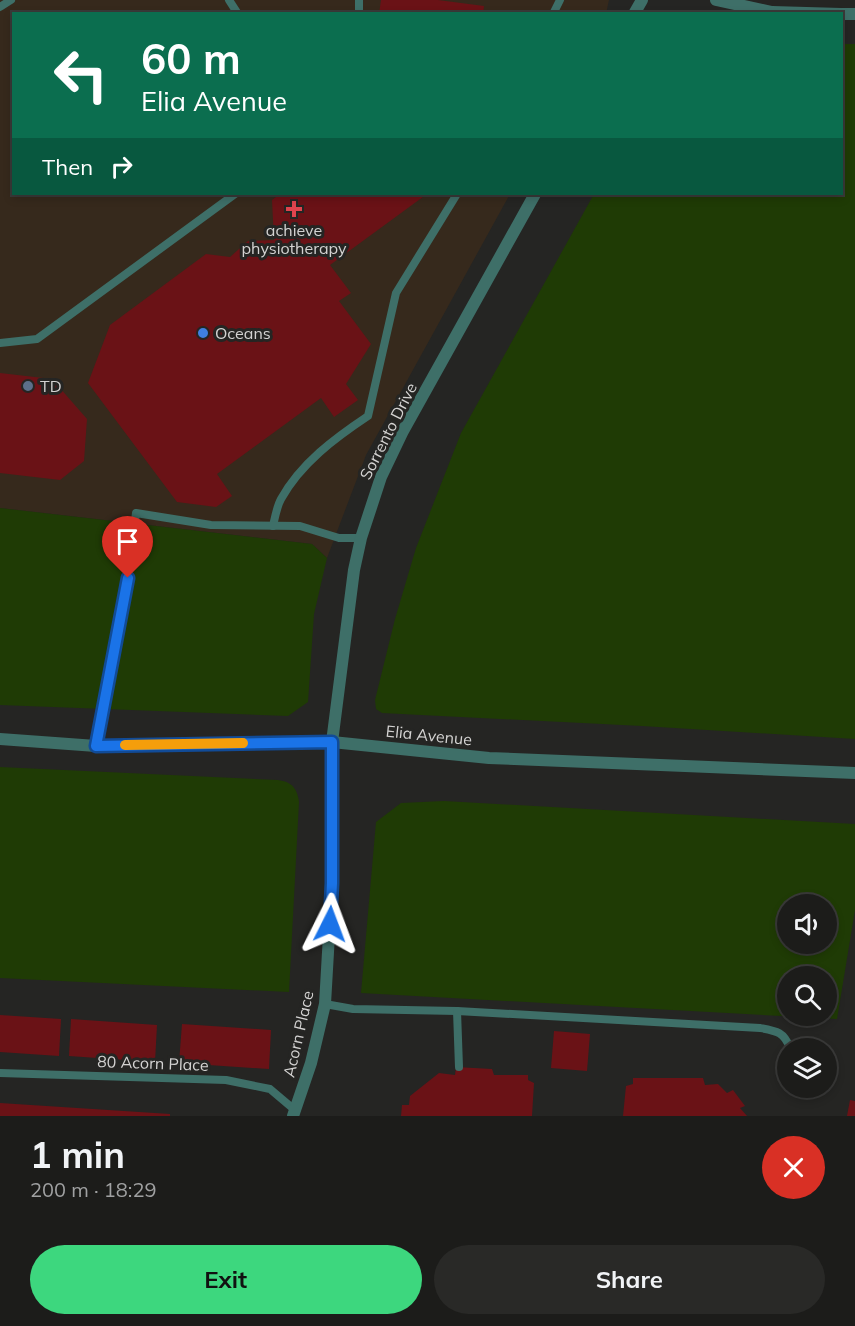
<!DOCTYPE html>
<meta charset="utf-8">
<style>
:root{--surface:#1c1c1a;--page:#292927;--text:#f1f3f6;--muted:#a0a1a2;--line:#3a3a39;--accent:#3dd77e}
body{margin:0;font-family:Mulish,sans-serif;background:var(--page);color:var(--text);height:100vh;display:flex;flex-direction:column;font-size:22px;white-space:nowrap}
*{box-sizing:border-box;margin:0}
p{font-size:20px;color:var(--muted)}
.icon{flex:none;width:33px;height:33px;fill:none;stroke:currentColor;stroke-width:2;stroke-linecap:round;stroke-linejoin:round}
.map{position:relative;height:1116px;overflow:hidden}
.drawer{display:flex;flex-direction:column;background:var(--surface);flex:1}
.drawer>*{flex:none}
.guide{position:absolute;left:12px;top:12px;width:831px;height:183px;border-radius:0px;box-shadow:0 3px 9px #0003,0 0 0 2px var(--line);background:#0b6e4f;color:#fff;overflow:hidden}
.fabs{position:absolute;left:777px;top:894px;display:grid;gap:12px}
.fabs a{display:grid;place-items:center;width:60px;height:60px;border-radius:50%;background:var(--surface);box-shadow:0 3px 9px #0003,0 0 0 2px var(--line);font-size:30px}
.pin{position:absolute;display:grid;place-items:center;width:51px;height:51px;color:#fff;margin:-62px -26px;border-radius:50% 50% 50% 0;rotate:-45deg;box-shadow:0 0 6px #0007}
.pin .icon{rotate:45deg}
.me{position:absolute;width:66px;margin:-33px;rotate:3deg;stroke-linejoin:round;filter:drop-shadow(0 0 4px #0008)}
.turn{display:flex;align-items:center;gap:21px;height:126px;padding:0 30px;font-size:27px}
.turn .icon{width:78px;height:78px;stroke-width:2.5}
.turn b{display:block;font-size:42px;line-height:51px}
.then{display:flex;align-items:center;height:57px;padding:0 30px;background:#0003;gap:12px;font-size:22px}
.round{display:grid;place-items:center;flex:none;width:63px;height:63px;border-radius:32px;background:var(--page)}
.summary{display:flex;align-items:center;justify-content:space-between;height:102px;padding:0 30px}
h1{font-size:36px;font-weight:700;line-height:45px}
.cta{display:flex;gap:12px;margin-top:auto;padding:12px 30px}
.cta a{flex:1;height:69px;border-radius:36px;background:var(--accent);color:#111;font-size:24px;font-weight:700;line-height:69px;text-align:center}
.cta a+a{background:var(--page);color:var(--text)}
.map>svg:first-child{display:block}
.commercial{fill:#36291c}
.green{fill:#1f3b05;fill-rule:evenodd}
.building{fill:#6a1216}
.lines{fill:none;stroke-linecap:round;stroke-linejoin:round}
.service{stroke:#3e6f68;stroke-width:8}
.minor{stroke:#3e6f68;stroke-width:12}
.route-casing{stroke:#114b97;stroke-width:15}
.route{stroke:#1a73e8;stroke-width:10}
.slow{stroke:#f59e0b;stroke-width:10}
.health-dot{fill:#e0444e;stroke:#252523;stroke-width:2}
.shop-dot{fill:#3f7fe0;stroke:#252523;stroke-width:2}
.service-dot{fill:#5c6f8a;stroke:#252523;stroke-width:2}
.labels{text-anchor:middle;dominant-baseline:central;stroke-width:6;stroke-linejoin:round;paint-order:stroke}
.poi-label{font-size:16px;fill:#d4d3d2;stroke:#252523;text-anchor:start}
.street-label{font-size:16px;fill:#d4d3d2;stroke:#252523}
</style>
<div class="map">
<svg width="855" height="1116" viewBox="0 0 855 1116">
<rect width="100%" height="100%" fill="#252523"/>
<path class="commercial" d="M 0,0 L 609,0 L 606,14 L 14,14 L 14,194 L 510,194 L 366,455 L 327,558 L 312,544 L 0,508 Z"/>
<g class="green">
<path d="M 842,44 L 855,44 L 855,739 L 642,726 L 382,713 L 376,709 L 375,700 L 395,619 L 416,548 L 461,433 L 594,194 L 842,194 Z"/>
<path d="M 0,508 L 312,544 L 327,558 L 314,614 L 308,702 L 288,716 L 0,705 Z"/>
<path d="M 0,767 L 278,780 C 292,782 297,788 299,802 L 289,992 L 0,978 Z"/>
<path d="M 444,801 L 855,824 L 855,910 L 837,1019 L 361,993 L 376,822 L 401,803 ZM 826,904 L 826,944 L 788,944 L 788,904 ZM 788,976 L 826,976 L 826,1016 L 788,1016 Z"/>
</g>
<g class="building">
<path d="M 381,0 L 438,0 L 484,6 L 483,14 L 379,14 Z"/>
<path d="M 280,194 L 427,194 L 330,265 L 351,293 L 339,301 L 371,344 L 346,384 L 358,400 L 334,417 L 321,398 L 217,474 L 232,496 L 216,507 L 177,502 L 88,383 L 110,325 L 206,254 L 230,257 L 248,241 L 274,240 L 272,200 Z"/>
<path d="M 0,373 L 52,379 L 87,419 L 84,461 L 60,480 L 0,473 Z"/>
<path d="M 0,1015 L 61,1019 L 59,1056 L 0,1052 Z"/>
<path d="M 71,1019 L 157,1025 L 155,1062 L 69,1056 Z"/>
<path d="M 182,1024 L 271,1030 L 269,1069 L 179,1063 Z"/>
<path d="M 554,1031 L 590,1034 L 587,1071 L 551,1068 Z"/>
<path d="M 456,1067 L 492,1069 L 494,1075 L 528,1075 L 528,1080 L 534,1083 L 532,1116 L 401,1116 L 402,1105 L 409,1105 L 410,1096 L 439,1073 L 455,1075 Z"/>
<path d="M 633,1078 L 703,1078 L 705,1085 L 718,1084 L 727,1093 L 733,1090 L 745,1106 L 740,1108 L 747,1116 L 623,1116 L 626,1086 L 633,1084 Z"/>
<path d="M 850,1100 L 855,1101 L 855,1116 L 847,1116 Z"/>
<path d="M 0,1103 L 170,1114 L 170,1116 L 0,1116 Z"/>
</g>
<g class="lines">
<g class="service">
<path d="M 229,0 L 238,14"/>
<path d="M 0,7 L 11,0"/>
<path d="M 359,14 L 359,0"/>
<path d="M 553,14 L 560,0"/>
<path d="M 0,343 L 37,339 L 235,194"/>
<path d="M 273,526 C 275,517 277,506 281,499 C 301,463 335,438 368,416 L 396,293 L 457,194"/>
<path d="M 96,746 L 125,600 L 136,513 L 211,525 L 300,526 L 339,538 L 361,538"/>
<path d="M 325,1004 L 353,1009 L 457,1011 L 760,1028 C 777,1031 784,1032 790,1048"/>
<path d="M 457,1011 L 459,1067"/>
<path d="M 0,1073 L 226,1080 L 270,1089 L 296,1111"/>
</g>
<g class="minor">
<path d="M 716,0 L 772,12 L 841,14"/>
<path d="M 634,14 L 642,0"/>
<path d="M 842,14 L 855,14"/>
<path d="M 0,739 L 96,746 L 332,742 L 489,758 L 855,773"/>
<path d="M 293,1116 L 311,1063 L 325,1004 L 332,883 L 332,742 L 354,570 L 361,538 L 381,477 L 403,431 L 535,194"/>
</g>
</g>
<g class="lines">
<defs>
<path id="route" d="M 128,578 L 96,746 L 332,742 L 332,883 L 330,924"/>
</defs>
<use href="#route" class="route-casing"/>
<use href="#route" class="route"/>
<path class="slow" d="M 125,745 L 243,743"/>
</g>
<path class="health-dot" d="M291 200h6v6h6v6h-6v6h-6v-6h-6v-6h6z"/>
<circle class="shop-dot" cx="203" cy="333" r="6"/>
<circle class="service-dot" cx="28" cy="386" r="6"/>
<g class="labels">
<g class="poi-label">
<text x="294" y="230" text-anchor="middle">achieve<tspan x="294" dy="18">physiotherapy</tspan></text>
<text x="215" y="333">Oceans</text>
<text x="40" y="386">TD</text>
</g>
<g class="street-label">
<text transform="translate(388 431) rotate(-63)">Sorrento Drive</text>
<text transform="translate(429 735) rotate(6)">Elia Avenue</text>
<text transform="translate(298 1034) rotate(-77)">Acorn Place</text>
<text transform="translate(153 1063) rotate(2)">80 Acorn Place</text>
</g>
</g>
</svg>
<div class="fabs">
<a><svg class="icon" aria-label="sound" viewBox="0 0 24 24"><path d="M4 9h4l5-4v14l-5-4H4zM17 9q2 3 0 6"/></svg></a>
<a><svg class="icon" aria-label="search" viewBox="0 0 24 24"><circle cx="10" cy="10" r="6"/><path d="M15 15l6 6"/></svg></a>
<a><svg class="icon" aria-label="layers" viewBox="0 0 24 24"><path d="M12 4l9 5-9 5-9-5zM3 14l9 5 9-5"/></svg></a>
</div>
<div class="pin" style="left:128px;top:578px;background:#d93025"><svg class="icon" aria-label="arrive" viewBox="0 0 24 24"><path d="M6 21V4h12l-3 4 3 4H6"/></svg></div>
<svg class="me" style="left:330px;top:924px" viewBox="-20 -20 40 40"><path d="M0-17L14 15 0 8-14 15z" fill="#1a73e8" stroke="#fff" stroke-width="4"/></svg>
<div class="guide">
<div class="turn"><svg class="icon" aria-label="left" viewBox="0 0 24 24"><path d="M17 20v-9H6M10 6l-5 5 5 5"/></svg><div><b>60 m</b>Elia Avenue</div></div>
<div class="then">Then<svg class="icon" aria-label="right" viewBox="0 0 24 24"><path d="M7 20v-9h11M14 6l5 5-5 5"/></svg></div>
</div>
</div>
<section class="drawer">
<div class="summary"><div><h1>1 min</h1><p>200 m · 18:29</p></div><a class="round" style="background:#d93025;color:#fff"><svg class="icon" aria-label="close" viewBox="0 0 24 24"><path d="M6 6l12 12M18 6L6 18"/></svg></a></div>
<div class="cta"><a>Exit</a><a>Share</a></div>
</section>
